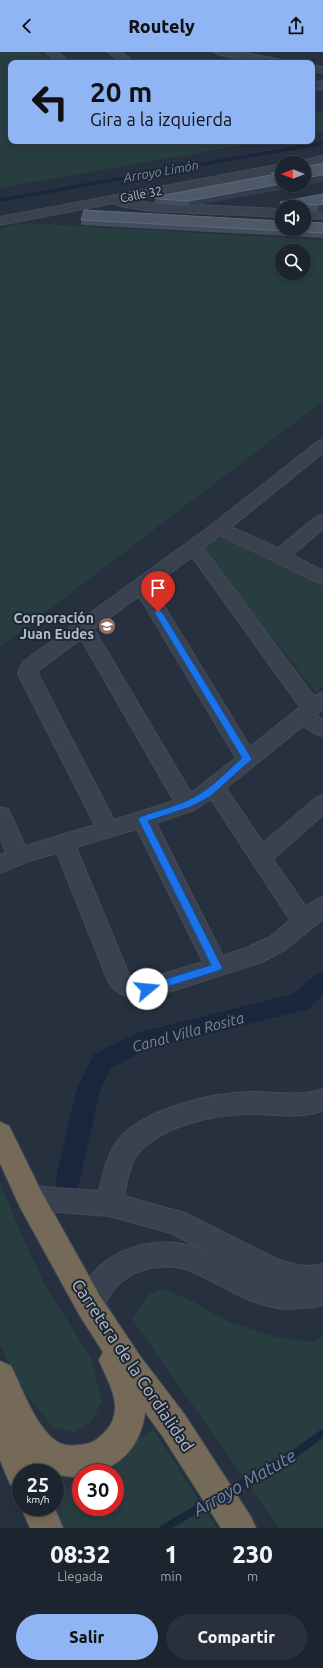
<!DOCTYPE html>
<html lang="es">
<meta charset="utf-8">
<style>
:root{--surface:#1c242f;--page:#29303b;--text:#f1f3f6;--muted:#a0a4aa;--line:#3a414b;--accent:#90b5f4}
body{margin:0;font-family:Ubuntu,sans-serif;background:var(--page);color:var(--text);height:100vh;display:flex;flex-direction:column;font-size:15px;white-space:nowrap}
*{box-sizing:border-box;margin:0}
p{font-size:13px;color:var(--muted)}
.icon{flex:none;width:22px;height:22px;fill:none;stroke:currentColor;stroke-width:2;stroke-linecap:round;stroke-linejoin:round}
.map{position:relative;height:1476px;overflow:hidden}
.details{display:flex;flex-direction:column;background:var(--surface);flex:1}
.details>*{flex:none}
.top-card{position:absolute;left:8px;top:8px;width:307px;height:84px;border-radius:8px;box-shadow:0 2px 6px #0003,0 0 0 1px var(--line);background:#90b5f4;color:#111;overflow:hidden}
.needle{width:26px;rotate:270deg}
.buttons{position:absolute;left:275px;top:104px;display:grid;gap:8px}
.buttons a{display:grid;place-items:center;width:36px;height:36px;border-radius:50%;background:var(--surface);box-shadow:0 2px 6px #0003,0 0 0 1px var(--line);font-size:20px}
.speed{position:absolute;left:12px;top:1412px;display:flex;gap:8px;font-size:20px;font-weight:700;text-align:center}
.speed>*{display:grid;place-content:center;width:52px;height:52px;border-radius:50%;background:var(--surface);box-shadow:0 2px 6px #0003,0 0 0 1px var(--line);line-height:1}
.speed small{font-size:10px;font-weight:400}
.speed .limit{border:6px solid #d22;background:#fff;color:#111}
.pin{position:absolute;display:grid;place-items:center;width:34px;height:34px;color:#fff;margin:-41px -17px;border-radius:50% 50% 50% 0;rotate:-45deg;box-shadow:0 0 4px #0007}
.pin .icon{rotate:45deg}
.me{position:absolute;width:44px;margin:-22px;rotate:73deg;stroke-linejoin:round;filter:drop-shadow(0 0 3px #0008)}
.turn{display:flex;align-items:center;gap:14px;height:84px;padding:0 16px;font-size:18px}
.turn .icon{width:52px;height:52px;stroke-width:2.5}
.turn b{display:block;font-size:28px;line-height:34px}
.eta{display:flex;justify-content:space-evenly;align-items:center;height:68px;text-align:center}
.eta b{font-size:24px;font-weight:800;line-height:28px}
.button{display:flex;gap:8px;margin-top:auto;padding:8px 16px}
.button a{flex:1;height:46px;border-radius:24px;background:var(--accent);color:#111;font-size:16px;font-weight:800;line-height:46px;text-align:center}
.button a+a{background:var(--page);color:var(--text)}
header{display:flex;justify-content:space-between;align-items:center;height:52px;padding:0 16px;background:var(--accent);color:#111;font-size:18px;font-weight:800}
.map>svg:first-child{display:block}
.green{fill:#283d40;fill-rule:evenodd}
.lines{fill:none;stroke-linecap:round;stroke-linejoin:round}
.stream-far1{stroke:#19273d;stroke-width:3.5}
.stream{stroke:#19273d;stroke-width:8}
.canal{fill:#19273d;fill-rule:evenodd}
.minor-casing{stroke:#434b58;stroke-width:2}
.highway-casing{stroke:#454d59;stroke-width:2}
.minor{fill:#3a424f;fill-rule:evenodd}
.highway{fill:#756a57;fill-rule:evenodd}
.wall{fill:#414c5d}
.shaded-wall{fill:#313c4c}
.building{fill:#4d5969;stroke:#5e6878}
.route{fill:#1a73e8;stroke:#114b97}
.labels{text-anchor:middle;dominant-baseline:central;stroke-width:4;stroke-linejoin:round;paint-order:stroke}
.far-street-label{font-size:12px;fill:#b6bdc9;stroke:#1f2734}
.far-water-label{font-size:13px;font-style:italic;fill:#7187a7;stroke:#1f2734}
.poi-label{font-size:14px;font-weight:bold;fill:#b6bdc9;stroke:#1f2734;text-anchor:end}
.water-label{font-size:15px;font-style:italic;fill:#7187a7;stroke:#1f2734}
.near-street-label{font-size:17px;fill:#b6bdc9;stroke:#1f2734}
.near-water-label{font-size:18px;font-style:italic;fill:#7187a7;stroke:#1f2734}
</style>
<header><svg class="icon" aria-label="back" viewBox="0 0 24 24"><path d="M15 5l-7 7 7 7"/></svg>Routely<svg class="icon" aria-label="share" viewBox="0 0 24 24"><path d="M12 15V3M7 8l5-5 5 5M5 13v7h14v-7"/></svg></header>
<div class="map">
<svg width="323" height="1476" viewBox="0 0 323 1476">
<rect width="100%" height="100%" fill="#26303f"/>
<g class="green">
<path d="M 0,0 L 40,0 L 54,11 L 11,11 L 11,89 L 266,89 L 0,136 Z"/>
<path d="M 323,60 L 323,79 L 312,81 L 312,62 Z"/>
<path d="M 27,171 L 323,188 L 323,349 L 0,595 L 0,176 ZM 282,199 L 304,199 L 304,221 L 282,221 Z"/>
<path d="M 219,481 L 323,534 L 323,635 L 316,640 L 200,495 Z"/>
<path d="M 0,1131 L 20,1179 L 45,1233 L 91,1306 L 102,1350 L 90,1371 L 74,1380 L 52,1375 L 17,1330 L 0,1292 Z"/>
<path d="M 163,1237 L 190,1248 L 229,1270 L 276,1285 L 313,1290 L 323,1284 L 323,1476 L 279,1476 L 132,1267 L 148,1243 Z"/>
<path d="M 153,1377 L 217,1476 L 63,1476 L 53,1455 L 55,1455 L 55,1444 L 81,1426 L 81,1455 L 115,1455 L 115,1421 L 89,1421 Z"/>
</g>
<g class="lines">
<path class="stream-far1" d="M 0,148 L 323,91"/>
<g class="stream">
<path d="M 226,1441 L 297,1400 L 323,1381"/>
<path d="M 164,1476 L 213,1448"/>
</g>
<path class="canal" d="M 323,920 L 323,943 L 308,957 L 145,998 L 111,1016 L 100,1039 L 79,1131 L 76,1139 L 67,1142 L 58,1139 L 55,1131 L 76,1039 L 94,1002 L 140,980 L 293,942 L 315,923 Z"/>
<defs>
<g id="minor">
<path d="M 45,0 L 58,0 L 71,11 L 58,11 Z"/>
<path d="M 108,0 L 121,0 L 136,11 L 122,11 Z"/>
<path d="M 214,0 L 239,0 L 283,8 L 287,9 L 289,11 L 263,11 L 220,3 Z"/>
<path d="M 312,13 L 323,15 L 323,21 L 312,19 Z"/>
<path d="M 323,29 L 323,37 L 312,39 L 312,31 Z"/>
<path d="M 323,104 L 323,112 L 304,116 L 304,111 L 298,111 L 299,109 Z"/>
<path d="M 282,112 L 282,120 L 133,148 L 151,151 L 282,157 L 282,165 L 151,159 L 120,154 L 114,151 L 0,173 L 0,165 Z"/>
<path d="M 304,158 L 323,159 L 323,167 L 304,166 Z"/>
<path d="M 323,388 L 323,401 L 231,475 L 278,496 L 317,464 L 323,463 L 323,477 L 292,503 L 323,519 L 323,532 L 317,530 L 220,483 L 203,496 L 314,644 L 323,640 L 323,657 L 316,663 L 323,668 L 323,684 L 316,682 L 303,674 L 226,736 L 263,791 L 316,746 L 323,743 L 323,763 L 273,807 L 306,855 L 315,848 L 323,845 L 323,867 L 286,897 L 262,910 L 147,947 C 131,947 116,944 108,929 L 57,801 L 26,810 L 0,821 L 0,803 L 6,800 L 0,786 L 0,755 L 8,757 L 25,794 L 95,773 L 18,622 L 23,610 L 213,472 L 317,390 ZM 192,505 L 300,655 L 250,695 L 152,534 ZM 139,544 L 236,706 L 191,741 L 94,577 ZM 81,587 L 174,749 L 114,768 L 38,622 L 39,618 ZM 211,747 L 290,868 L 270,885 L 246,896 L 223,904 L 156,771 L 194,758 ZM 137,777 L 203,910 L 147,927 L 136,927 L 129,923 L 76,795 Z"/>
<path d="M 323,1037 L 323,1059 C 299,1067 275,1062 251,1062 C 215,1062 156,1074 135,1106 C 128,1117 127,1132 124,1144 L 185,1161 L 279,1208 C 294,1213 307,1216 323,1212 L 323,1253 C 305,1257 287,1259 268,1254 C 241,1248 219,1231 193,1220 C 165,1208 129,1216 111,1241 C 106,1248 104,1256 100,1263 L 90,1267 L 80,1263 L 76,1254 C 80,1244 85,1232 91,1224 C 109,1199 147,1187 176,1191 C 189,1192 200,1197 211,1202 L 171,1181 L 109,1164 L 30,1158 L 21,1154 L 17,1146 L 21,1138 L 30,1134 L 99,1139 C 103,1122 107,1103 118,1088 C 144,1056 211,1041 250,1040 C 275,1040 299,1045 323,1037 Z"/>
</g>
<g id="highway">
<path d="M 0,1070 L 9,1074 L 40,1137 L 100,1244 L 140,1304 L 185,1363 L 251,1465 L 256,1476 L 221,1476 L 163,1385 L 145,1360 C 141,1395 117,1421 81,1421 L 81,1424 C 65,1427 44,1420 32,1409 L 37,1421 L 21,1421 L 21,1437 L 10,1432 L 0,1408 L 0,1309 L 11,1314 C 22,1336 35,1374 56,1389 C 65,1395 76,1394 86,1392 C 93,1391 99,1386 104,1381 C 127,1358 109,1332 99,1308 L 103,1300 L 80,1264 L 20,1155 L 0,1111 Z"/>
<path d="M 21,1455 L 54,1455 L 63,1476 L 30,1476 Z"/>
</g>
</defs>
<use href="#minor" class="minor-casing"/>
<use href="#highway" class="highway-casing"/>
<use href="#minor" class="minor"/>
<use href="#highway" class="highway"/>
</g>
<g class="wall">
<path d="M 282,119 L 280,138 L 189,154 L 158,152 L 155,150 L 155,145 L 271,123 L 271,121 Z"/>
<path d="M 323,142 L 317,160 L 304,160 L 304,155 L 282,155 L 282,158 L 280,158 L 280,150 Z"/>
<path d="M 81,168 L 323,171 L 323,186 L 81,173 Z"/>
</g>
<g class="shaded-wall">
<path d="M 323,123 L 323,130 L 189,154 L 189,149 L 281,132 L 281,131 L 282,130 L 282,133 L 304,133 L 304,126 Z"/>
<path d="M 323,152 L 323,159 L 317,160 L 318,153 Z"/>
</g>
<g class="building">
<path d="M 323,111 L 323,123 L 304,126 L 304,115 Z"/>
<path d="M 282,119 L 282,130 L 281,131 L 271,121 Z"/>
<path d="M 271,123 L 281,132 L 189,149 L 158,147 L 155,145 Z"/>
<path d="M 323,142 L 323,152 L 318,153 L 280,151 L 280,150 Z"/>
<path d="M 84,158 L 282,169 L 282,177 L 304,177 L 304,170 L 323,171 L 323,181 L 81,168 Z"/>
</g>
<path class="route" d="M 158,557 L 162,560 L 252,707 L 212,743 L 202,749 L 190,755 L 148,769 L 222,915 L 221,918 L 147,941 L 143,940 L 142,937 L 143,934 L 211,913 L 138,767 L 140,765 C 158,758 179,754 196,744 C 213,735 227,719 242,706 L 154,560 Z"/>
<defs>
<symbol id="school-disc" viewBox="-11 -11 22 22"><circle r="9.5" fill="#8d6e63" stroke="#1f2734"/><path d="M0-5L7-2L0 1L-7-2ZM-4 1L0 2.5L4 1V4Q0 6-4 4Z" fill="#fff"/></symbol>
</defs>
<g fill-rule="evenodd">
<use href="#school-disc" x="97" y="564" width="20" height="20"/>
</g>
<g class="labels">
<g class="far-street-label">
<text transform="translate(141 142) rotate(-11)">Calle 32</text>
</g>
<g class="far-water-label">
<text transform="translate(161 119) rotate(-10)">Arroyo Limón</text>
</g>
<g class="poi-label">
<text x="94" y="566">Corporación<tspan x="94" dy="16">Juan Eudes</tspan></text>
</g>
<g class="water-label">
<text transform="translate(188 980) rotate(-15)">Canal Villa Rosita</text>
</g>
<g class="near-street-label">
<text transform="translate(133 1313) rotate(56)">Carretera de la Cordialidad</text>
</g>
<g class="near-water-label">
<text transform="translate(244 1430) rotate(-30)">Arroyo Matute</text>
</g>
</g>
</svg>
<div class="buttons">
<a><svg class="needle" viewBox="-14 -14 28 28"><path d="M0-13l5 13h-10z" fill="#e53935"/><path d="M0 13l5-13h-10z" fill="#a0a4aa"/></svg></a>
<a><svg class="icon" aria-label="sound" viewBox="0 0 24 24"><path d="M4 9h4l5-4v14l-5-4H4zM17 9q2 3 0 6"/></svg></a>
<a><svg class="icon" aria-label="search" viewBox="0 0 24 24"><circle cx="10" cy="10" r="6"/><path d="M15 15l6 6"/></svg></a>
</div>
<div class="speed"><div>25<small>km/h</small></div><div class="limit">30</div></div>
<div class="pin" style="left:158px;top:560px;background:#d93025"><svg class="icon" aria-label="arrive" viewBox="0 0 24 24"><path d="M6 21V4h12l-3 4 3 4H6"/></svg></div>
<svg class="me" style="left:147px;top:937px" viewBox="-20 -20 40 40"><circle r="19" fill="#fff"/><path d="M0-13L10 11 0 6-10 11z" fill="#1a73e8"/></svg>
<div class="top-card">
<div class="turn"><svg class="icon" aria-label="left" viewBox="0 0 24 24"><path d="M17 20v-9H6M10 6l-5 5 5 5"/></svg><div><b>20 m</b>Gira a la izquierda</div></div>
</div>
</div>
<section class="details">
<div class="eta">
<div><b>08:32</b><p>Llegada</p></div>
<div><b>1</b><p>min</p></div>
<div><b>230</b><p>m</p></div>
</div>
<div class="button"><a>Salir</a><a>Compartir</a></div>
</section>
